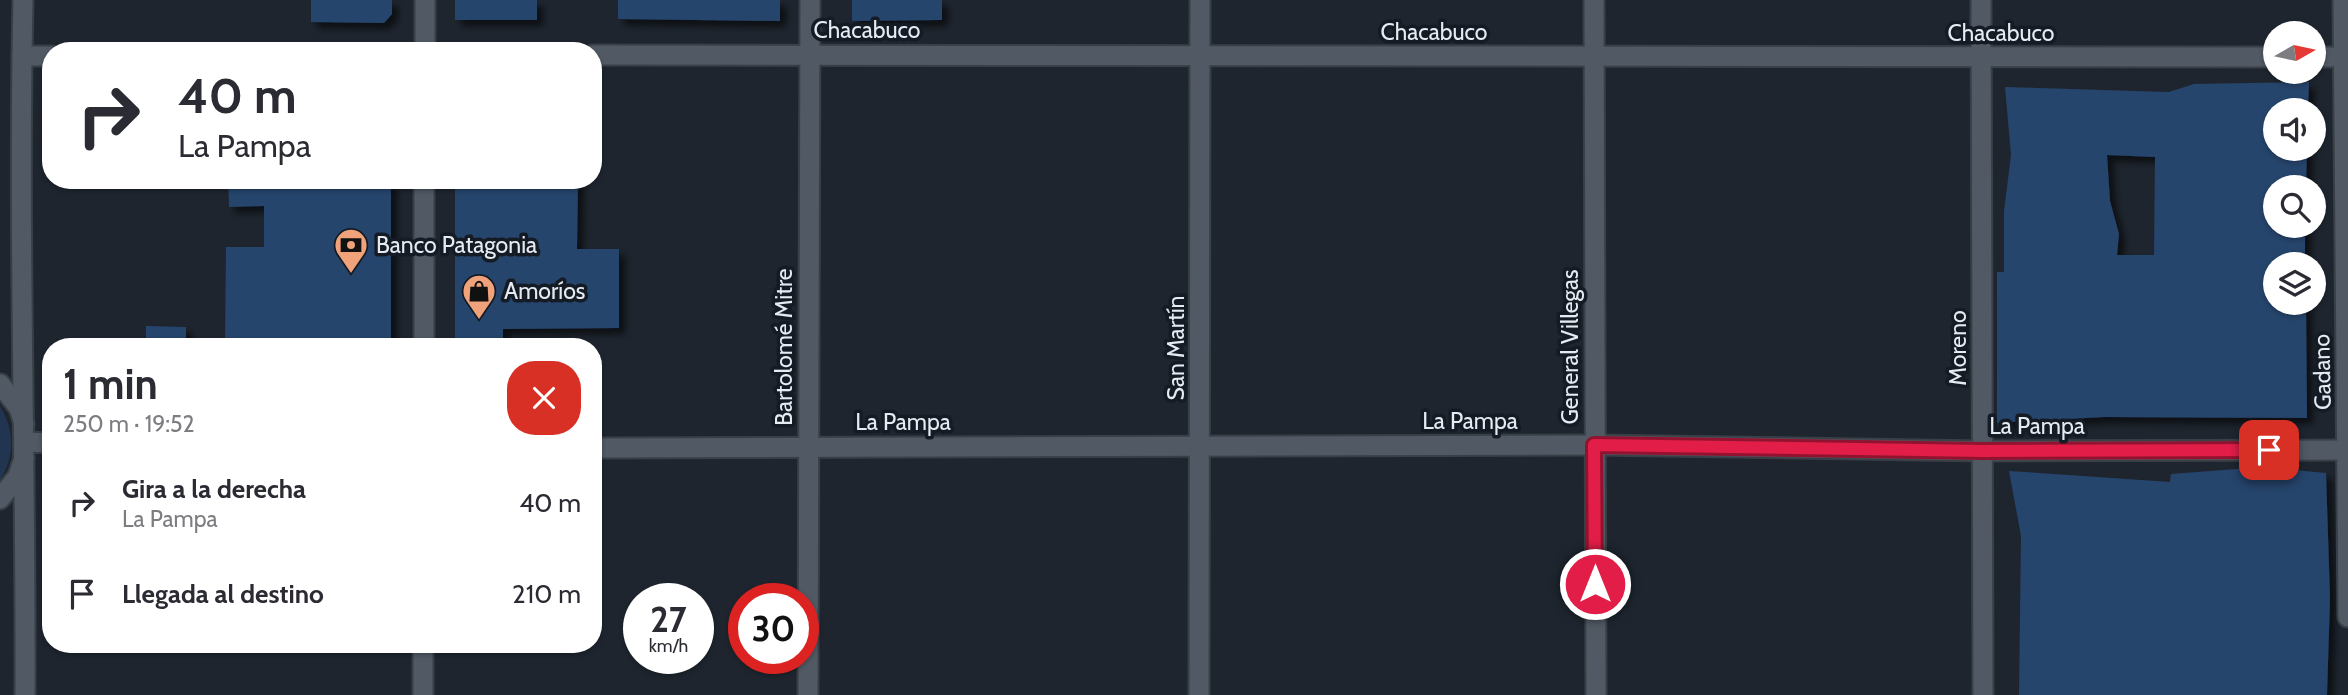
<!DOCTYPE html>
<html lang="es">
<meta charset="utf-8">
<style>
:root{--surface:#fff;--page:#f7f7f7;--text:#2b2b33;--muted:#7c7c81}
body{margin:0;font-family:Cabin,sans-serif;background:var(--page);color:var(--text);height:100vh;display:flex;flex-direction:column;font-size:26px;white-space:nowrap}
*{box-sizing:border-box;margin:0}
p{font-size:23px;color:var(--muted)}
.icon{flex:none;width:38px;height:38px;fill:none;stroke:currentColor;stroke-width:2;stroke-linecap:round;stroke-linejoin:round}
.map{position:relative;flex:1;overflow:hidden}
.panel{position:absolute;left:42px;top:338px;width:560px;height:315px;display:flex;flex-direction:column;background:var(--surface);border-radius:28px;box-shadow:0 2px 5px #0004}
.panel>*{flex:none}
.banner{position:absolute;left:42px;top:42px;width:560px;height:147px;border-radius:28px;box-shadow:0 2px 5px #0004;background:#fff;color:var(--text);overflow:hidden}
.needle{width:46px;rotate:81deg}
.buttons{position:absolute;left:2263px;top:21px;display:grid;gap:14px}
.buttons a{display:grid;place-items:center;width:63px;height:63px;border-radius:50%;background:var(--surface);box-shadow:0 2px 5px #0004;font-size:35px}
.speed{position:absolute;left:623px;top:583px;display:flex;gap:14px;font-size:35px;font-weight:700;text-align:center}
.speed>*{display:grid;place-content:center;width:91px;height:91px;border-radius:50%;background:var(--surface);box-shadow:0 2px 5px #0004;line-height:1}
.speed small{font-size:18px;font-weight:400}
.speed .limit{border:10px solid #d22;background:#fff;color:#111}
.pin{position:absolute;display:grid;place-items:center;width:60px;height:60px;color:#fff;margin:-30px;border-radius:14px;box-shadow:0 4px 10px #0006}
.me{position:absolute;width:77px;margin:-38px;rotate:0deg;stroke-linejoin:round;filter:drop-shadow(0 0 5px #0008)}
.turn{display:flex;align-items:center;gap:24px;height:147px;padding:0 21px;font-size:32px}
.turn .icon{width:91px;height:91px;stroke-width:2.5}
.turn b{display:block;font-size:49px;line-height:60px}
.round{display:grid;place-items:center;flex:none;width:74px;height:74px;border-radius:28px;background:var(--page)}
.overview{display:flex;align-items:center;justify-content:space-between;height:119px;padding:0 21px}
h1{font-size:42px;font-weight:800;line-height:52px}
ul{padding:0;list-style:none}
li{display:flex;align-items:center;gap:21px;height:91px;padding:0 21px}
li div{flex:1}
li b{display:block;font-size:26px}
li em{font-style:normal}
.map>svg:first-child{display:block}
.green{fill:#213551}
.building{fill:#28446c;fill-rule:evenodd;filter:url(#shadow)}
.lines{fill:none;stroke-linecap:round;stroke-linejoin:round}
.minor-casing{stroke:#393f46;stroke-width:23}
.secondary-casing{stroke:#393f46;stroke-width:23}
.minor{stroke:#515964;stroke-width:19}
.secondary{stroke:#515964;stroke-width:19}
.route-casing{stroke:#92132f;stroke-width:18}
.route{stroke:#e11d48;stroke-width:12}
.labels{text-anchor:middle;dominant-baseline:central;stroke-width:7;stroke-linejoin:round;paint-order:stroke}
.street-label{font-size:23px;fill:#e6ebf2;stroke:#141b25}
.poi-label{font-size:23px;fill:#e6ebf2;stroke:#141b25;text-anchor:start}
</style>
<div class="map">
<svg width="2348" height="695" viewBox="0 0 2348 695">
<defs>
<filter id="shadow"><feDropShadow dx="6" dy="6" stdDeviation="3.5" flood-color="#0009"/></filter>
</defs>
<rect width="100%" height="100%" fill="#1e252e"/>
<path class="green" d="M 0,406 C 15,432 15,454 0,481 Z"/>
<g class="building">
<path d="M 311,0 L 392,0 L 392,14 L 384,23 L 311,22 Z"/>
<rect x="455" y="0" width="82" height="20"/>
<path d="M 618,0 L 780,0 L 780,21 L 618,19 Z"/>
<path d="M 852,0 L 942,0 L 942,20 L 852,21 Z"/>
<path d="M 2309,82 L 2308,110 L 2275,110 L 2275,149 L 2307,149 L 2306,187 L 2275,187 L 2275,226 L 2305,226 L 2305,264 L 2275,264 L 2275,303 L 2306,303 L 2307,418 L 2104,417 L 1997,423 L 1997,272 L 2004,272 L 2004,211 L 2011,155 L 2005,87 L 2169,92 L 2194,84 ZM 2107,155 L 2155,157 L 2154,255 L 2117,255 L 2119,234 L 2110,201 Z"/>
<path d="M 228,180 L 391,180 L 391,346 L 225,346 L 226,247 L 264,247 L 264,206 L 229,207 Z"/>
<path d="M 455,180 L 578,180 L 577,249 L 619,249 L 619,328 L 503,329 L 503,346 L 455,346 Z"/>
<path d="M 146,326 L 186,327 L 186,346 L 146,346 Z"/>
<path d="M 2263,467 L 2326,473 L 2330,598 L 2327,695 L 2019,695 L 2021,536 L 2009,471 L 2170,482 L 2171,474 Z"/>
</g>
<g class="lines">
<defs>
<g id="minor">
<path d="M 1594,0 L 1596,695"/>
<path d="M 1981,0 L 1983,695"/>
<path d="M 2343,0 L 2348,617"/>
<path d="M 425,51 L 425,0"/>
<path d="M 593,55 L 2275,57"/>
<path d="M 22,56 L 51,56"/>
<path d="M 2314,57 L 2343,57"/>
<path d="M 424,346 L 424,180"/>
<path d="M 0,384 L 19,408 L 24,424"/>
<path d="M 26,442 L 51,443"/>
<path d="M 593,448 L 1594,445 L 1983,451 L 2347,450"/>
<path d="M 0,499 L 18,476 L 24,458"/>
<path d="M 423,695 L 423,644"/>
<path d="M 808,695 L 810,0"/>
<path d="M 1199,695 L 1200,0"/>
</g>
<path id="secondary" d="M 23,0 C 18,232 26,463 25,695"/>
</defs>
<use href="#minor" class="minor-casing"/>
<use href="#secondary" class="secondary-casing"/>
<use href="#minor" class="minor"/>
<use href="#secondary" class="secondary"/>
</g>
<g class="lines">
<defs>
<path id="route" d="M 1595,584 L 1594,445 L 1983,451 L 2269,450"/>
</defs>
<use href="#route" class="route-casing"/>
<use href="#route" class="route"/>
</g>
<defs>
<symbol id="bank-pin" viewBox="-11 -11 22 30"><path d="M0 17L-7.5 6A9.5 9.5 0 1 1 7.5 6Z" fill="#f0a27a" stroke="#141b25"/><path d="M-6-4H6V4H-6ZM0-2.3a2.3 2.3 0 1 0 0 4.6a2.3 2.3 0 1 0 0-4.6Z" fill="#111"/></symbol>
<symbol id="shop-pin" viewBox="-11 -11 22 30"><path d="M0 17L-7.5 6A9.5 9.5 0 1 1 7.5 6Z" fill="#f0a27a" stroke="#141b25"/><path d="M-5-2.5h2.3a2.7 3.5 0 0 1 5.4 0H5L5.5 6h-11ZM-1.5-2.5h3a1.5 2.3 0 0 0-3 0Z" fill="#111"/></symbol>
</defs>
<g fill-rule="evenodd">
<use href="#bank-pin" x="332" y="226" width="38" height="52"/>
<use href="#shop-pin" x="460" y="272" width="38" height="52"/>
</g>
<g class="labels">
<g class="street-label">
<text x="867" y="30">Chacabuco</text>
<text x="1434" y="32">Chacabuco</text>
<text x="2001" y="33">Chacabuco</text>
<text transform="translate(784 347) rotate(-90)">Bartolomé Mitre</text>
<text transform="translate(1570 347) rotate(-90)">General Villegas</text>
<text transform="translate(1176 348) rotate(-90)">San Martín</text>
<text transform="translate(1958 348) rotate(-90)">Moreno</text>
<text transform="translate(2322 372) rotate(-91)">Gadano</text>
<text x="1470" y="421">La Pampa</text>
<text x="903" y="422">La Pampa</text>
<text x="2037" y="426">La Pampa</text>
</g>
<g class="poi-label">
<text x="376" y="245">Banco Patagonia</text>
<text x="504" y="291">Amoríos</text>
</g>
</g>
</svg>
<div class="buttons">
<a><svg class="needle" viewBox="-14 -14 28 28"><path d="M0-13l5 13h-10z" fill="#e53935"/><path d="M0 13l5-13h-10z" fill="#7c7c81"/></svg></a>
<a><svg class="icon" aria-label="sound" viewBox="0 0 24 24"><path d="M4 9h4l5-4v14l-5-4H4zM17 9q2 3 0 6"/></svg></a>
<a><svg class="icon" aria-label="search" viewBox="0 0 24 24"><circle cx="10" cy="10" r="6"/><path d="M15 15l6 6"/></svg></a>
<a><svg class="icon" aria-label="layers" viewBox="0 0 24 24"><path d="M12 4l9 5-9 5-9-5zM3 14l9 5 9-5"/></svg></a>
</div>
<div class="speed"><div>27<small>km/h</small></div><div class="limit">30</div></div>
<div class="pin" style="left:2269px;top:450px;background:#d93025"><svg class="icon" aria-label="arrive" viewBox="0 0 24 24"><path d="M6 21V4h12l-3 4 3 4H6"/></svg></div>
<svg class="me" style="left:1595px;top:584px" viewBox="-20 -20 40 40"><circle r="17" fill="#e11d48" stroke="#fff" stroke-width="3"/><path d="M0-11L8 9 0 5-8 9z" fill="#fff"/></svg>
<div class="banner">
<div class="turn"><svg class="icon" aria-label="right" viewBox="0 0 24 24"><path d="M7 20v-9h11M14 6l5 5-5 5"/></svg><div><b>40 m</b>La Pampa</div></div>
</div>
<section class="panel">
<div class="overview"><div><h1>1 min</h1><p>250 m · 19:52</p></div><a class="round" style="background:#d93025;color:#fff"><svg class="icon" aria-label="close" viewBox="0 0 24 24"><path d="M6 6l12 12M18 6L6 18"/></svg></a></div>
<ul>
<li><svg class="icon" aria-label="right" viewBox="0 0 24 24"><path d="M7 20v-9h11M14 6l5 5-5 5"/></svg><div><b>Gira a la derecha</b><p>La Pampa</p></div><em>40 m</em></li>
<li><svg class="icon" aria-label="arrive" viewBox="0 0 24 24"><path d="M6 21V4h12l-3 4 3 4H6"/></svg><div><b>Llegada al destino</b></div><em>210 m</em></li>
</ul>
</section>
</div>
